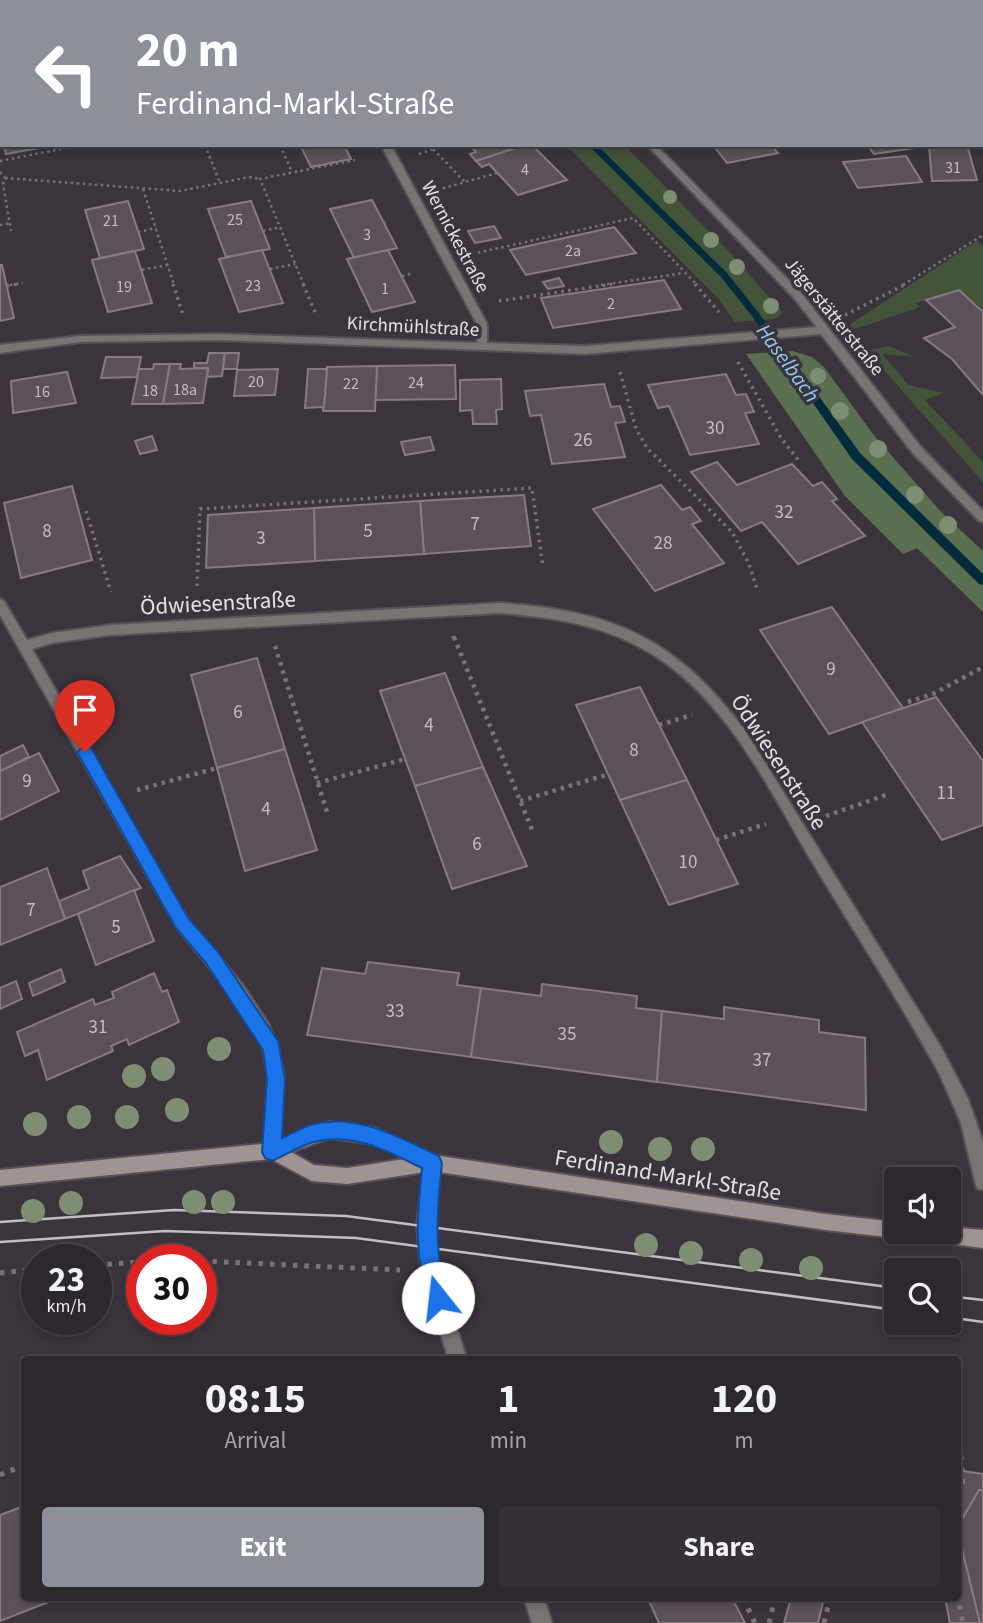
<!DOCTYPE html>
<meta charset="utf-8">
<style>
:root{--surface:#2d272e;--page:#352f36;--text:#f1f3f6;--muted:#a7a5aa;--line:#48444a;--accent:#8c9099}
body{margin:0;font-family:"Source Sans 3",sans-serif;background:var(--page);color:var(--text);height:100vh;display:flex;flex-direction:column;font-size:26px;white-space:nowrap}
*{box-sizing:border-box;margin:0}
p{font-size:23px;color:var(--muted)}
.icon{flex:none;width:38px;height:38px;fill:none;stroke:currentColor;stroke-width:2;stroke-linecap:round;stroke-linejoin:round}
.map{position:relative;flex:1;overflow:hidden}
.drawer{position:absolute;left:21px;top:1356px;width:940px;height:245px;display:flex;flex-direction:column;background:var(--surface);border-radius:7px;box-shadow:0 4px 10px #0003,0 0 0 2px var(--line)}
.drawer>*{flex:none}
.hud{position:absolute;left:0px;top:0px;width:984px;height:147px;box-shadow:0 4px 10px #0003,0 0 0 2px var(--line);background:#8c9099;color:#fff;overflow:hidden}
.buttons{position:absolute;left:884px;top:1167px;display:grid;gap:14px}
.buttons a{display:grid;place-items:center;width:77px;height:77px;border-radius:7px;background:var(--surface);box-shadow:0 4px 10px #0003,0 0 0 2px var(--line);font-size:35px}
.speed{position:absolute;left:21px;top:1244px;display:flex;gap:14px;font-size:35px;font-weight:700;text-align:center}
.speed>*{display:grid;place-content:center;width:91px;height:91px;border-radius:50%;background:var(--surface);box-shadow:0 4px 10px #0003,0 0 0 2px var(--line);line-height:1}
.speed small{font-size:18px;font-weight:400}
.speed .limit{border:10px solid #d22;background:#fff;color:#111}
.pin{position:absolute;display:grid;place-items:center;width:60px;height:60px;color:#fff;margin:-72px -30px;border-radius:50% 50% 50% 0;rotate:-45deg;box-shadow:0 0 7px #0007}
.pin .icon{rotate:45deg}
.me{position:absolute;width:77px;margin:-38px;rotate:344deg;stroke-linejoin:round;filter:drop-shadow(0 0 5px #0008)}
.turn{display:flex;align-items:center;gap:24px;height:147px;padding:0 21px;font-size:32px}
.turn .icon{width:91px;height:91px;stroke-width:2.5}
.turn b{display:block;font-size:49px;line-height:60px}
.eta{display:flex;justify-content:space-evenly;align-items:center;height:119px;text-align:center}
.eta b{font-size:42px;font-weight:700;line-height:49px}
.action{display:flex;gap:14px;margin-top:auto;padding:14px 21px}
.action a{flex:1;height:80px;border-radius:7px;background:var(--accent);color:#fff;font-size:28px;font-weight:700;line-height:80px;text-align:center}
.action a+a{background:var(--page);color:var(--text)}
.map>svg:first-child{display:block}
.green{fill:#435439}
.forest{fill:#5a6f4f}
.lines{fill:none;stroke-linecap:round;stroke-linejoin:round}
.stream{fill:#022b3e;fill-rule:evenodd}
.building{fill:#5c5159;stroke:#867a83;stroke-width:2}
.street-casing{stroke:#575058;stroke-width:4}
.secondary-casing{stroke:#575058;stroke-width:4}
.path-far3{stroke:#79727a;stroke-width:2.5;stroke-dasharray:2.5 3.5;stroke-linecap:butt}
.path-far2{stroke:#79727a;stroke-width:3.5;stroke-dasharray:2.5 4.5;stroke-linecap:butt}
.path-far1{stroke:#79727a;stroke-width:4.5;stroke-dasharray:3.5 5;stroke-linecap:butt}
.path{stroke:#79727a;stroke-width:5;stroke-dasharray:4.5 7;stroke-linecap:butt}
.street{fill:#797371;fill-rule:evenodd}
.secondary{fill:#9e9491;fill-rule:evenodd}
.tram{stroke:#c2bcc3;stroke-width:2.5}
.tree{fill:#7d8e72}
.route{fill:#1a73e8;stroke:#114b97;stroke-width:2}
.labels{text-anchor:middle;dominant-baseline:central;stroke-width:7;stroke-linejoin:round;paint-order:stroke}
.far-number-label{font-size:16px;fill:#c4bdc4}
.far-street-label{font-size:19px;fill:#e6e1e7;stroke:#3c343d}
.number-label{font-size:19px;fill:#c4bdc4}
.far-water-label{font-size:21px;font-style:italic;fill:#8bcdf3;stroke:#3c343d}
.street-label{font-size:23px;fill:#e6e1e7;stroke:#3c343d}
</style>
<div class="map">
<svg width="983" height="1623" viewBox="0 0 983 1623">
<rect width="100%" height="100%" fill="#3c343d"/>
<g class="green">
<path d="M 566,145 L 624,145 L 732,255 L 783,313 L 774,319 L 735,322 L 717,297 Z"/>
<path d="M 977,241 L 983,246 L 983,312 L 959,290 L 916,303 L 920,307 L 849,331 L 849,325 Z"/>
<path d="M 889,346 L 915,357 L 882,354 L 909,385 L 944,393 L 925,400 L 983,462 L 983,482 L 867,351 Z"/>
</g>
<path class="forest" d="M 792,351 L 812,357 L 824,367 L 876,438 L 944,515 L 983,551 L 983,612 L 917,548 L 903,554 L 845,496 L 746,354 Z"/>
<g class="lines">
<g class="stream">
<path d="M 410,0 L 419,0 L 420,2 L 412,2 Z"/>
<path d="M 806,0 L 814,0 L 815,2 L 807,2 Z"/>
<path d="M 588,145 L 597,145 L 727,273 L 758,312 L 860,453 L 983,574 L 983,585 L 979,584 L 852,459 L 752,316 L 721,277 Z"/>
</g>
</g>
<g class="building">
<path d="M 4,145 L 55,145 L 6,154 Z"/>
<path d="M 300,145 L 344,145 L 351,159 L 311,167 Z"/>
<path d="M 470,145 L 525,145 L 476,161 L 470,154 L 476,152 Z"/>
<path d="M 525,145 L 532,145 L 567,180 L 518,195 L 489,164 L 482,167 L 476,161 Z"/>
<path d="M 713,145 L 771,145 L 778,153 L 727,163 Z"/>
<path d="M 867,145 L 967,145 L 977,180 L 932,181 L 929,146 L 874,154 Z"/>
<path d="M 906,156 L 922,182 L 858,188 L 843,162 Z"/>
<path d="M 372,200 L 397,248 L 354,258 L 330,209 Z"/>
<path d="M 128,201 L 144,249 L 100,258 L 85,210 Z"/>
<path d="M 251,201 L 270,249 L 226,257 L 208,209 Z"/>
<path d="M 494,226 L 501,238 L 475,243 L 468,231 Z"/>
<path d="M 614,227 L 636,253 L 526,275 L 510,250 Z"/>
<path d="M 262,250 L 283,303 L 239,312 L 219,259 Z"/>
<path d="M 388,250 L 415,302 L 372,312 L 347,259 Z"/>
<path d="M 135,251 L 152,303 L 108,312 L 92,260 Z"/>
<path d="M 0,265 L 2,265 L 14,318 L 0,321 Z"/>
<path d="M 559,278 L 564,286 L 548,289 L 543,282 Z"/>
<path d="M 664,280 L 681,309 L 553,328 L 541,298 Z"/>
<path d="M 959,290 L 983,312 L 983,395 L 952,359 L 924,338 L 955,327 L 926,300 Z"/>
<path d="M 209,353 L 225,353 L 222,376 L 207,377 L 208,368 L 194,368 L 194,363 L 207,363 Z"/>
<path d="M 225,353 L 239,353 L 237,369 L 223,369 Z"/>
<path d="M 106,357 L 141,357 L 137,377 L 101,378 Z"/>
<path d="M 154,364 L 170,364 L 163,404 L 132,404 L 139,369 L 153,369 Z"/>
<path d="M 170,364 L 181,364 L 180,369 L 208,368 L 203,403 L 163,404 Z"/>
<path d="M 455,365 L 456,399 L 375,400 L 377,366 Z"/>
<path d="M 377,366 L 375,411 L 323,411 L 327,367 Z"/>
<path d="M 278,369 L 275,395 L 234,396 L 237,370 Z"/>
<path d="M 308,369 L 327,369 L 324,407 L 305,408 Z"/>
<path d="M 67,372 L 76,403 L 13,413 L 11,381 Z"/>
<path d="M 726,374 L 736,395 L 746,394 L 754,412 L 745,413 L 759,444 L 690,455 L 669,406 L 658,408 L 648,385 Z"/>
<path d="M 501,379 L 502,409 L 496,410 L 497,424 L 473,424 L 472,410 L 460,411 L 460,380 Z"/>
<path d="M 604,384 L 611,407 L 620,406 L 625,422 L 615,423 L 625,457 L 552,464 L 541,415 L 530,416 L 525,391 Z"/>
<path d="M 152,436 L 157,450 L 140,454 L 135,441 Z"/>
<path d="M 430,437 L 434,450 L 405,455 L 401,442 Z"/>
<path d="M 717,462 L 737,485 L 792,464 L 813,486 L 822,482 L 837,499 L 832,501 L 865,536 L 798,564 L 762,522 L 741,531 L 691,472 Z"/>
<path d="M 661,485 L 682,510 L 690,507 L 701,521 L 692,524 L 724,563 L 655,591 L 593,509 Z"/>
<path d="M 72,486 L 92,560 L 21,578 L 4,503 Z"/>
<path d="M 524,495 L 531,546 L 424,554 L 420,501 Z"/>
<path d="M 420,501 L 424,554 L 315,561 L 314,508 Z"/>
<path d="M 314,508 L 315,561 L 206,568 L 208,515 Z"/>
<path d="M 832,607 L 903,708 L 829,734 L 760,630 Z"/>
<path d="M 257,658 L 285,749 L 217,768 L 191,675 Z"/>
<path d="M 445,673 L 483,767 L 415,786 L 380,691 Z"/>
<path d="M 640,687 L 687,780 L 620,800 L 576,705 Z"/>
<path d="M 936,697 L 983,761 L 983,825 L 942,840 L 862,722 Z"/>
<path d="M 23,745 L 29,757 L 0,771 L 0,756 Z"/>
<path d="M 285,749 L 317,850 L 245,871 L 217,768 Z"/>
<path d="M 39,753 L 59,791 L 0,820 L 0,771 Z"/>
<path d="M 483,767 L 527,866 L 452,889 L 415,786 Z"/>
<path d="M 687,780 L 738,884 L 669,905 L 620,800 Z"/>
<path d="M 120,856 L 141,888 L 65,919 L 59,901 L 89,889 L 83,871 Z"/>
<path d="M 47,868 L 65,919 L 0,945 L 0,887 Z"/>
<path d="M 134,890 L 154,941 L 96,965 L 78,914 Z"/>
<path d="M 368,962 L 459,973 L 457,985 L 481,988 L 471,1057 L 307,1035 L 322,968 L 365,974 Z"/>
<path d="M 61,969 L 65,982 L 33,996 L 29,983 Z"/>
<path d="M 154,973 L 162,992 L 167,990 L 179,1022 L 129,1045 L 127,1039 L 111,1046 L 113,1051 L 47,1080 L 38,1050 L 25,1056 L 17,1032 L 93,999 L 95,1005 L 114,998 L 112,992 Z"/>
<path d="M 16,981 L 22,999 L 0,1009 L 0,988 Z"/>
<path d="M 542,984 L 637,996 L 636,1008 L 662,1011 L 657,1082 L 471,1057 L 481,988 L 541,996 Z"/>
<path d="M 724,1007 L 819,1020 L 819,1032 L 865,1038 L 866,1110 L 657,1082 L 662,1011 L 724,1019 Z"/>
<path d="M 957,1470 L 983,1474 L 983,1490 L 979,1490 L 957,1528 L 980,1623 L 950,1623 L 945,1598 L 957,1598 Z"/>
<path d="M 979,1490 L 983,1490 L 983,1623 L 980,1623 L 957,1528 Z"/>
<path d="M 24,1506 L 24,1598 L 59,1598 L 0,1621 L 0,1515 Z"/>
<path d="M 656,1598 L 732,1598 L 745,1623 L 659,1623 L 650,1603 Z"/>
<path d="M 791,1598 L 816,1598 L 823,1602 L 818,1623 L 784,1623 Z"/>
</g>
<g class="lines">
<defs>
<g id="street">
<rect x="526" y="0" width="8" height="2"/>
<path d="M 2,103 L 2,109 L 0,110 L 0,104 Z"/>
<path d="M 381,145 L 391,145 L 487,324 L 487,343 L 585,346 L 817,327 L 794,298 L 647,145 L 656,145 L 802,294 L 920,446 L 983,511 L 983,522 L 979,521 L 912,452 L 821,334 L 585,354 L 220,340 L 81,342 L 0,353 L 0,345 L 81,336 L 220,334 L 477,343 L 477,324 Z"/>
<path d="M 0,599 L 4,601 L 27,640 L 52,633 L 110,625 L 500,603 C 615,611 677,639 746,732 L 941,1047 L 968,1099 L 983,1142 L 983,1190 L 977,1188 L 975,1182 L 961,1123 L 940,1075 C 903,1007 860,941 820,875 C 773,798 731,703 652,654 C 606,625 553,617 500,613 L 110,635 L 52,643 L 32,649 L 187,918 L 243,985 L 268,1023 L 278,1048 L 284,1076 L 280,1151 L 278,1157 L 272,1159 L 266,1157 L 264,1151 L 268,1076 L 263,1048 L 257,1034 L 232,995 L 177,928 L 0,615 Z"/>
<path d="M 432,1155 L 438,1157 L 440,1163 L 433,1225 L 439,1272 L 467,1360 L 449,1360 L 421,1272 L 417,1225 L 424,1163 L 426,1157 Z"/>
<path d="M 524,1598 L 544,1598 L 552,1623 L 532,1623 Z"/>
</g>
<g id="secondary">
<path d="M 982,5 L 983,6 L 983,13 L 982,12 Z"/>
<path d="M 329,1122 L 375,1128 L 433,1155 L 826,1214 L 896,1222 L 896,1232 L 904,1232 L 902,1236 L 896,1238 L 826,1230 L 432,1171 L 347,1184 L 312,1181 L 271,1159 L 0,1186 L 0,1170 L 272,1143 ZM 329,1138 L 374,1144 L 405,1159 L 347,1168 L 314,1165 L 291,1152 Z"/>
<path d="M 948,1227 L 983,1230 L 983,1248 L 918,1240 L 912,1238 L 910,1232 L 948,1232 Z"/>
</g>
</defs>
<use href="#street" class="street-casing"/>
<use href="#secondary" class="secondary-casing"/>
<g class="path-far3">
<path d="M 463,0 L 466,2"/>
<path d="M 205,145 L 220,183"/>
<path d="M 280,145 L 292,172"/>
<path d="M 429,145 L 465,182"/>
<path d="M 419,154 L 445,145"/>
<path d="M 0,161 L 81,145"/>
<path d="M 0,172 L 5,178 L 3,184 L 11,231"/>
<path d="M 5,178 L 180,191 L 249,177 L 260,179"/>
<path d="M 143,189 L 174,285"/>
<path d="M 437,190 L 497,173"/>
<path d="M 383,223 L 386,222"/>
<path d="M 0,225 L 11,223"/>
<path d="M 263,231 L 280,227"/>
<path d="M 138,232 L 156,228"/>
<path d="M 472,254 L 633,218 L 697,285"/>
<path d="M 270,269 L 295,264"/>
<path d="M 142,270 L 167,265"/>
<path d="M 402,276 L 413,273"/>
<path d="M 10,285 L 23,283"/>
<path d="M 304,285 L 260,179 L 355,160"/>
<path d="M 601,285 L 684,273"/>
<path d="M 903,285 L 983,235"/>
</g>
<g class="path-far2">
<path d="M 173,284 L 183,315"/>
<path d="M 303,284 L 315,312"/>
<path d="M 695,284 L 719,312"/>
<path d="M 7,286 L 19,284"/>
<path d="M 499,301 L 613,284"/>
<path d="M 845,315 L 906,284"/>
<path d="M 738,362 L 781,438 L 800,462"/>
<path d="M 620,372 L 636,429 L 647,448 L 732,532 L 749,564 L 758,592"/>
<path d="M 86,511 L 111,592"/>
<path d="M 197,586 L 200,509 L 532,488 L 543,567"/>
<path d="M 453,636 L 454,639"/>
</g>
<g class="path-far1">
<path d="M 454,637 L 532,830"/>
<path d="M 275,646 L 327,812"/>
<path d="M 908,702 L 935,693 L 983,667"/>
<path d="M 659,725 L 692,715"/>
<path d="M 317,783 L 405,759"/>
<path d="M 137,790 L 217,768"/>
<path d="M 520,801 L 609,774"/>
<path d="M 826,816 L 886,795"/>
<path d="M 716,840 L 766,824"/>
</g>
<g class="path">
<path d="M 201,1261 L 400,1270"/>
<path d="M 96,1265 L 142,1262"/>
<path d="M 0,1273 L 37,1269"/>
<path d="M 0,1475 L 24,1465"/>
<path d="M 957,1493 L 963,1483 L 959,1429"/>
<path d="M 957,1594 L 963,1623"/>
<path d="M 743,1598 L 755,1623"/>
<path d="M 769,1623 L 775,1598"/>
<path d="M 824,1623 L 830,1598"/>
</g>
<use href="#street" class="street"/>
<use href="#secondary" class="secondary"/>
<g class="tram">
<path d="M 0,1222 L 174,1210 L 346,1216 L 896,1288"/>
<path d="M 0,1242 L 165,1231 L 356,1238 L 896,1310"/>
<path d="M 948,1296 L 983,1300"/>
<path d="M 948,1317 L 983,1322"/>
</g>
</g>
<g class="tree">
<circle cx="670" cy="197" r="7"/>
<circle cx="711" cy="240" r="8"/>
<circle cx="737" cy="267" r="8"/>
<circle cx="771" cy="306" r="8"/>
<circle cx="818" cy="376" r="8"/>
<circle cx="840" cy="411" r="9"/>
<circle cx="878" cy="449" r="9"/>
<circle cx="915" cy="495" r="9"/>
<circle cx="948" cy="525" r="9"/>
<circle cx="219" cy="1049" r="12"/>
<circle cx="163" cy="1069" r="12"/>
<circle cx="134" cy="1076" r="12"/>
<circle cx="177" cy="1110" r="12"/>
<circle cx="79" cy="1117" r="12"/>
<circle cx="127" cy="1117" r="12"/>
<circle cx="35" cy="1124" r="12"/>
<circle cx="611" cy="1142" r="12"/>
<circle cx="660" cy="1149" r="12"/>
<circle cx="703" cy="1149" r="12"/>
<circle cx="194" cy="1202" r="12"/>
<circle cx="223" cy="1202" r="12"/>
<circle cx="71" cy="1203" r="12"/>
<circle cx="33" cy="1211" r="12"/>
<circle cx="646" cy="1245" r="12"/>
<circle cx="691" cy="1253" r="12"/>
<circle cx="751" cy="1260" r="12"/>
<circle cx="811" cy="1268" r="12"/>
</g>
<path class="route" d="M 85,746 L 91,748 L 188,918 L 218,952 L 278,1041 L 285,1079 L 282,1138 C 293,1133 306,1125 318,1123 C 362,1115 400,1138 439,1156 L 442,1163 C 437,1211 433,1252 448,1298 L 445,1305 L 438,1308 L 431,1305 C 413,1260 417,1216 422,1168 C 389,1152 356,1133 318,1141 C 302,1144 286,1155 272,1161 L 265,1158 L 262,1152 L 267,1079 L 263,1050 L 206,963 L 176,928 L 80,757 L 77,752 Z"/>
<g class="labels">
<g class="far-number-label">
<text x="953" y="168">31</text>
<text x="525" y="170">4</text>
<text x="235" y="220">25</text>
<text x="111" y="221">21</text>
<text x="367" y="235">3</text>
<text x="573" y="251">2a</text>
<text x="253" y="286">23</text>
<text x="124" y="287">19</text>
<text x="385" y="289">1</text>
<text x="611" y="304">2</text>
<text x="256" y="382">20</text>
<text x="416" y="383">24</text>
<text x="351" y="384">22</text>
<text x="185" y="390">18a</text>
<text x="150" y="391">18</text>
<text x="42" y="392">16</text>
</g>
<g class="far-street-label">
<text transform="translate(455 237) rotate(62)">Wernickestraße</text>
<text transform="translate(834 317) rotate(51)">Jägerstätterstraße</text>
<text transform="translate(413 327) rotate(3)">Kirchmühlstraße</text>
</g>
<g class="number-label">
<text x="715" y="428">30</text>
<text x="583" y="440">26</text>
<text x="784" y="512">32</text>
<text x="475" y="524">7</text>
<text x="47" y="531">8</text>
<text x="368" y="531">5</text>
<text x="261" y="538">3</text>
<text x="663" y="543">28</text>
<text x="831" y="669">9</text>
<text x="238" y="712">6</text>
<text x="429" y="725">4</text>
<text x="634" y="750">8</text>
<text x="27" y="781">9</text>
<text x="946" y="793">11</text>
<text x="266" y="809">4</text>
<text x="477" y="844">6</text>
<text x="688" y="862">10</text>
<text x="31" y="910">7</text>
<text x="116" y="927">5</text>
<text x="395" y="1011">33</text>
<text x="98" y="1027">31</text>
<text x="567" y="1034">35</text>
<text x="762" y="1060">37</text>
</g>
<g class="far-water-label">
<text transform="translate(788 363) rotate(54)">Haselbach</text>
</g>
<g class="street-label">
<text transform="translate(218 603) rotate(-3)">Ödwiesenstraße</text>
<text transform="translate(779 762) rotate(57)">Ödwiesenstraße</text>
<text transform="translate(668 1175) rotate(9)">Ferdinand-Markl-Straße</text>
</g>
</g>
</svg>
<div class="buttons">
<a><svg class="icon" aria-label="sound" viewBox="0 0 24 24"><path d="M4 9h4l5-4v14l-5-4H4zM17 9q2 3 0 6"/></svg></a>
<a><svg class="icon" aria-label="search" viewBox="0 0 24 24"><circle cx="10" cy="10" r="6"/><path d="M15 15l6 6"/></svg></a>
</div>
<div class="speed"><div>23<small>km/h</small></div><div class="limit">30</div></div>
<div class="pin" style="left:85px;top:752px;background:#d93025"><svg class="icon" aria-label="arrive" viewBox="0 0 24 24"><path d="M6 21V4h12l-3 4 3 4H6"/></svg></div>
<svg class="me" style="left:438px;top:1298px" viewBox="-20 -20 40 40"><circle r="19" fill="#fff"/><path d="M0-13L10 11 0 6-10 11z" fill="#1a73e8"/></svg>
<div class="hud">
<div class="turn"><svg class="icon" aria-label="left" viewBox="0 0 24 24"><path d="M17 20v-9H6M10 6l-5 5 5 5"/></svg><div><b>20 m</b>Ferdinand-Markl-Straße</div></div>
</div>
<section class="drawer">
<div class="eta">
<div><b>08:15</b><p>Arrival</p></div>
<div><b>1</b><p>min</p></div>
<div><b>120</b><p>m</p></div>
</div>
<div class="action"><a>Exit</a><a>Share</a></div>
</section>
</div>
